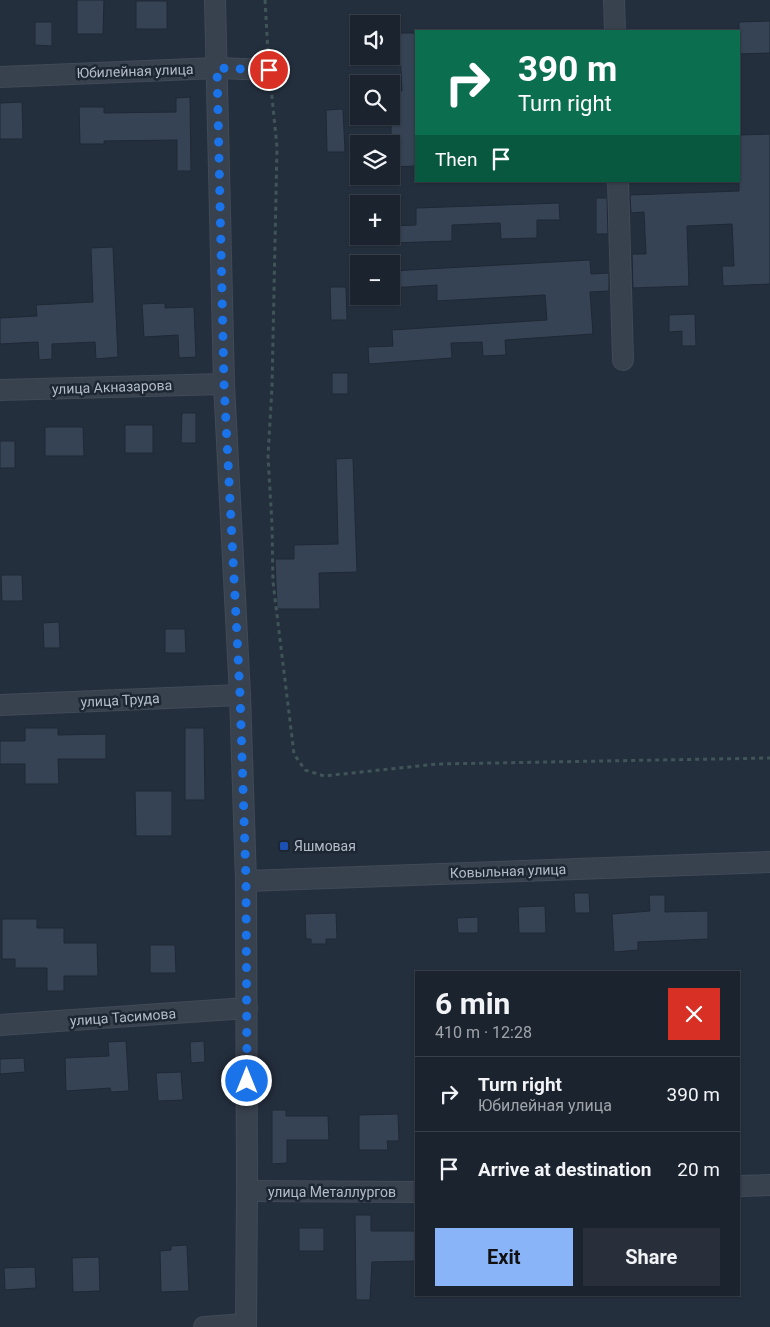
<!DOCTYPE html>
<meta charset="utf-8">
<style>
:root{--surface:#1b232e;--page:#282f3a;--text:#f1f3f6;--muted:#a0a4aa;--line:#39404a;--accent:#8ab4f8}
body{margin:0;font-family:Roboto,sans-serif;background:var(--page);color:var(--text);height:100vh;display:flex;flex-direction:column;font-size:19px;white-space:nowrap}
*{box-sizing:border-box;margin:0}
p{font-size:16px;color:var(--muted)}
.icon{flex:none;width:28px;height:28px;fill:none;stroke:currentColor;stroke-width:2;stroke-linecap:round;stroke-linejoin:round}
.map{position:relative;flex:1;overflow:hidden}
.panel{position:absolute;left:415px;top:971px;width:325px;height:325px;display:flex;flex-direction:column;background:var(--surface);border-radius:0px;box-shadow:0 1px 4px #0004,0 0 0 1px var(--line)}
.panel>*{flex:none}
.hud{position:absolute;left:415px;top:30px;width:325px;height:152px;border-radius:0px;box-shadow:0 1px 4px #0004,0 0 0 1px var(--line);background:#0b6e4f;color:#fff;overflow:hidden}
.controls{position:absolute;left:350px;top:15px;display:grid;gap:10px}
.controls a{display:grid;place-items:center;width:50px;height:50px;border-radius:0px;background:var(--surface);box-shadow:0 1px 4px #0004,0 0 0 1px var(--line);font-size:25px}
.pin{position:absolute;display:grid;place-items:center;width:42px;height:42px;color:#fff;margin:-21px;border:2px solid #fff;border-radius:50%;box-shadow:0 1px 5px #0007}
.me{position:absolute;width:55px;margin:-28px;rotate:0deg;stroke-linejoin:round;filter:drop-shadow(0 0 4px #0008)}
.turn{display:flex;align-items:center;gap:18px;height:105px;padding:0 20px;font-size:22px}
.turn .icon{width:65px;height:65px;stroke-width:2.5}
.turn b{display:block;font-size:35px;line-height:42px}
.then{display:flex;align-items:center;height:48px;padding:0 20px;background:#0003;gap:10px;font-size:19px}
.round{display:grid;place-items:center;flex:none;width:52px;height:52px;border-radius:0px;background:var(--page)}
.summary{display:flex;align-items:center;justify-content:space-between;height:85px;padding:0 20px}
h1{font-size:30px;font-weight:700;line-height:38px}
.button{display:flex;gap:10px;margin-top:auto;padding:10px 20px}
.button a{flex:1;height:58px;border-radius:0px;background:var(--accent);color:#111;font-size:20px;font-weight:700;line-height:58px;text-align:center}
.button a+a{background:var(--page);color:var(--text)}
ul{padding:0;list-style:none}
li{display:flex;align-items:center;gap:15px;height:75px;padding:0 20px;border-top:1px solid var(--line)}
li div{flex:1}
li b{display:block;font-size:19px}
li em{font-style:normal}
.map>svg:first-child{display:block}
.building{fill:#364354;stroke:#1f2835}
.lines{fill:none;stroke-linecap:round;stroke-linejoin:round}
.minor-casing{stroke:#414a57;stroke-width:22}
.path{stroke:#3f5557;stroke-width:3;stroke-dasharray:4 4;stroke-linecap:butt}
.minor{stroke:#38414e;stroke-width:20}
.route{stroke:#1a73e8;stroke-width:9;stroke-dasharray:0 16.2}
.transit-dot{fill:#1a4fb4;stroke:#1d2633;stroke-width:2}
.labels{text-anchor:middle;dominant-baseline:central;stroke-width:5;stroke-linejoin:round;paint-order:stroke}
.street-label{font-size:14px;fill:#b4bcc9;stroke:#1d2633}
.poi-label{font-size:14px;fill:#b4bcc9;stroke:#1d2633;text-anchor:start}
</style>
<div class="map">
<svg width="770" height="1327" viewBox="0 0 770 1327">
<rect width="100%" height="100%" fill="#242f3e"/>
<g class="building">
<path d="M 77,0 L 104,0 L 103,34 L 77,34 Z"/>
<rect x="136" y="1" width="31" height="28"/>
<path d="M 770,21 L 770,53 L 739,54 L 739,22 Z"/>
<path d="M 35,22 L 52,22 L 52,46 L 35,45 Z"/>
<path d="M 399,33 L 416,33 L 416,166 L 391,167 L 391,91 L 402,91 Z"/>
<path d="M 190,97 L 191,171 L 177,171 L 177,140 L 104,141 L 104,144 L 80,144 L 79,107 L 104,107 L 104,113 L 176,112 L 176,98 Z"/>
<path d="M 22,102 L 23,139 L 0,139 L 0,103 Z"/>
<path d="M 343,109 L 345,152 L 327,152 L 326,110 Z"/>
<path d="M 770,134 L 770,284 L 723,286 L 722,266 L 734,266 L 732,224 L 687,226 L 689,286 L 633,288 L 632,254 L 646,254 L 644,212 L 631,213 L 630,195 L 739,191 L 739,135 Z"/>
<path d="M 596,198 L 607,198 L 608,234 L 596,234 Z"/>
<path d="M 559,203 L 560,220 L 537,220 L 537,238 L 501,239 L 500,223 L 452,225 L 452,241 L 391,243 L 391,226 L 416,225 L 416,208 Z"/>
<path d="M 113,247 L 118,357 L 96,359 L 95,342 L 52,344 L 52,359 L 39,360 L 38,342 L 0,344 L 0,318 L 37,316 L 36,305 L 93,302 L 91,248 Z"/>
<path d="M 590,260 L 591,274 L 609,273 L 609,291 L 590,292 L 593,334 L 505,340 L 506,355 L 483,356 L 482,342 L 451,343 L 452,358 L 369,364 L 368,347 L 393,346 L 392,330 L 547,320 L 545,295 L 437,301 L 437,285 L 391,288 L 391,271 Z"/>
<path d="M 330,287 L 346,287 L 347,320 L 331,320 Z"/>
<path d="M 165,303 L 165,308 L 194,307 L 196,357 L 179,358 L 178,335 L 144,337 L 142,304 Z"/>
<path d="M 695,314 L 696,346 L 682,346 L 682,331 L 669,332 L 669,315 Z"/>
<rect x="332" y="373" width="16" height="21"/>
<path d="M 182,413 L 196,413 L 196,443 L 181,443 Z"/>
<rect x="125" y="425" width="28" height="28"/>
<path d="M 45,427 L 83,427 L 84,456 L 45,456 Z"/>
<rect x="0" y="441" width="15" height="27"/>
<path d="M 353,458 L 357,572 L 319,573 L 320,609 L 277,609 L 275,559 L 294,559 L 294,545 L 338,544 L 336,459 Z"/>
<path d="M 1,575 L 22,575 L 23,601 L 2,601 Z"/>
<path d="M 59,622 L 60,648 L 44,648 L 43,623 Z"/>
<path d="M 165,629 L 185,629 L 186,653 L 165,653 Z"/>
<path d="M 25,728 L 58,728 L 58,735 L 106,734 L 106,759 L 58,759 L 59,784 L 25,784 L 25,764 L 0,764 L 0,741 L 25,741 Z"/>
<path d="M 185,728 L 204,728 L 205,800 L 185,800 Z"/>
<path d="M 135,791 L 172,791 L 172,836 L 136,836 Z"/>
<path d="M 574,893 L 589,893 L 590,913 L 575,913 Z"/>
<path d="M 649,895 L 665,895 L 665,912 L 708,911 L 708,939 L 638,942 L 638,950 L 614,952 L 612,914 L 650,911 Z"/>
<path d="M 545,906 L 546,933 L 519,933 L 518,907 Z"/>
<path d="M 336,913 L 337,939 L 326,939 L 326,944 L 311,944 L 311,939 L 306,939 L 305,914 Z"/>
<path d="M 478,917 L 478,933 L 458,933 L 457,918 Z"/>
<path d="M 2,919 L 37,919 L 37,928 L 64,928 L 64,943 L 97,943 L 98,976 L 64,976 L 64,991 L 47,991 L 47,968 L 15,968 L 15,959 L 2,959 Z"/>
<path d="M 150,945 L 175,945 L 176,973 L 150,973 Z"/>
<path d="M 126,1041 L 129,1091 L 111,1092 L 110,1088 L 66,1091 L 65,1058 L 109,1056 L 108,1042 Z"/>
<path d="M 204,1041 L 205,1062 L 191,1063 L 190,1042 Z"/>
<path d="M 24,1058 L 25,1072 L 0,1074 L 0,1059 Z"/>
<path d="M 181,1072 L 183,1100 L 158,1101 L 156,1073 Z"/>
<path d="M 272,1110 L 286,1110 L 286,1116 L 328,1116 L 329,1140 L 287,1140 L 287,1163 L 272,1164 Z"/>
<path d="M 398,1114 L 399,1141 L 387,1141 L 388,1150 L 359,1150 L 359,1115 Z"/>
<path d="M 355,1215 L 371,1215 L 371,1231 L 416,1231 L 416,1261 L 372,1262 L 370,1300 L 356,1300 Z"/>
<rect x="299" y="1228" width="25" height="23"/>
<path d="M 187,1245 L 189,1291 L 161,1292 L 160,1251 L 171,1250 L 171,1246 Z"/>
<path d="M 99,1257 L 100,1291 L 73,1292 L 72,1258 Z"/>
<path d="M 35,1267 L 36,1288 L 5,1290 L 4,1268 Z"/>
</g>
<g class="lines">
<defs>
<g id="minor">
<path d="M 215,0 L 224,384 L 240,695 L 246,881 L 247,1191 L 246,1327"/>
<path d="M 614,0 L 615,31"/>
<path d="M 0,77 L 217,68 L 269,70"/>
<path d="M 618,181 L 623,360"/>
<path d="M 0,390 L 224,384"/>
<path d="M 0,705 L 240,695"/>
<path d="M 246,881 L 770,862"/>
<path d="M 0,1025 L 247,1008"/>
<path d="M 739,1186 L 770,1185"/>
<path d="M 247,1191 L 416,1192"/>
<path d="M 204,1327 L 246,1324"/>
</g>
</defs>
<use href="#minor" class="minor-casing"/>
<g class="path">
<path d="M 265,0 L 268,53"/>
<path d="M 271,87 L 277,147 L 272,387 L 268,456 L 272,525 L 273,582 L 294,754 L 305,770 L 324,776 L 437,764 L 770,758"/>
</g>
<use href="#minor" class="minor"/>
</g>
<g class="lines">
<path class="route" d="M 247,1081 L 246,881 L 240,694 L 224,384 L 217,68 L 269,70"/>
</g>
<rect class="transit-dot" x="279" y="841" width="10" height="10" rx="2.5"/>
<g class="labels">
<g class="street-label">
<text transform="translate(135 71) rotate(-2)">Юбилейная улица</text>
<text transform="translate(112 387) rotate(-2)">улица Акназарова</text>
<text transform="translate(120 700) rotate(-3)">улица Труда</text>
<text transform="translate(508 871) rotate(-2)">Ковыльная улица</text>
<text transform="translate(123 1017) rotate(-4)">улица Тасимова</text>
<text x="332" y="1192">улица Металлургов</text>
</g>
<g class="poi-label">
<text x="294" y="846">Яшмовая</text>
</g>
</g>
</svg>
<div class="controls">
<a><svg class="icon" aria-label="sound" viewBox="0 0 24 24"><path d="M4 9h4l5-4v14l-5-4H4zM17 9q2 3 0 6"/></svg></a>
<a><svg class="icon" aria-label="search" viewBox="0 0 24 24"><circle cx="10" cy="10" r="6"/><path d="M15 15l6 6"/></svg></a>
<a><svg class="icon" aria-label="layers" viewBox="0 0 24 24"><path d="M12 4l9 5-9 5-9-5zM3 14l9 5 9-5"/></svg></a>
<a>+</a>
<a>−</a>
</div>
<div class="pin" style="left:269px;top:70px;background:#d93025"><svg class="icon" aria-label="arrive" viewBox="0 0 24 24"><path d="M6 21V4h12l-3 4 3 4H6"/></svg></div>
<svg class="me" style="left:247px;top:1081px" viewBox="-20 -20 40 40"><circle r="17" fill="#1a73e8" stroke="#fff" stroke-width="3"/><path d="M0-11L8 9 0 5-8 9z" fill="#fff"/></svg>
<div class="hud">
<div class="turn"><svg class="icon" aria-label="right" viewBox="0 0 24 24"><path d="M7 20v-9h11M14 6l5 5-5 5"/></svg><div><b>390 m</b>Turn right</div></div>
<div class="then">Then<svg class="icon" aria-label="arrive" viewBox="0 0 24 24"><path d="M6 21V4h12l-3 4 3 4H6"/></svg></div>
</div>
<section class="panel">
<div class="summary"><div><h1>6 min</h1><p>410 m · 12:28</p></div><a class="round" style="background:#d93025;color:#fff"><svg class="icon" aria-label="close" viewBox="0 0 24 24"><path d="M6 6l12 12M18 6L6 18"/></svg></a></div>
<ul>
<li><svg class="icon" aria-label="right" viewBox="0 0 24 24"><path d="M7 20v-9h11M14 6l5 5-5 5"/></svg><div><b>Turn right</b><p>Юбилейная улица</p></div><em>390 m</em></li>
<li><svg class="icon" aria-label="arrive" viewBox="0 0 24 24"><path d="M6 21V4h12l-3 4 3 4H6"/></svg><div><b>Arrive at destination</b></div><em>20 m</em></li>
</ul>
<div class="button"><a>Exit</a><a>Share</a></div>
</section>
</div>
